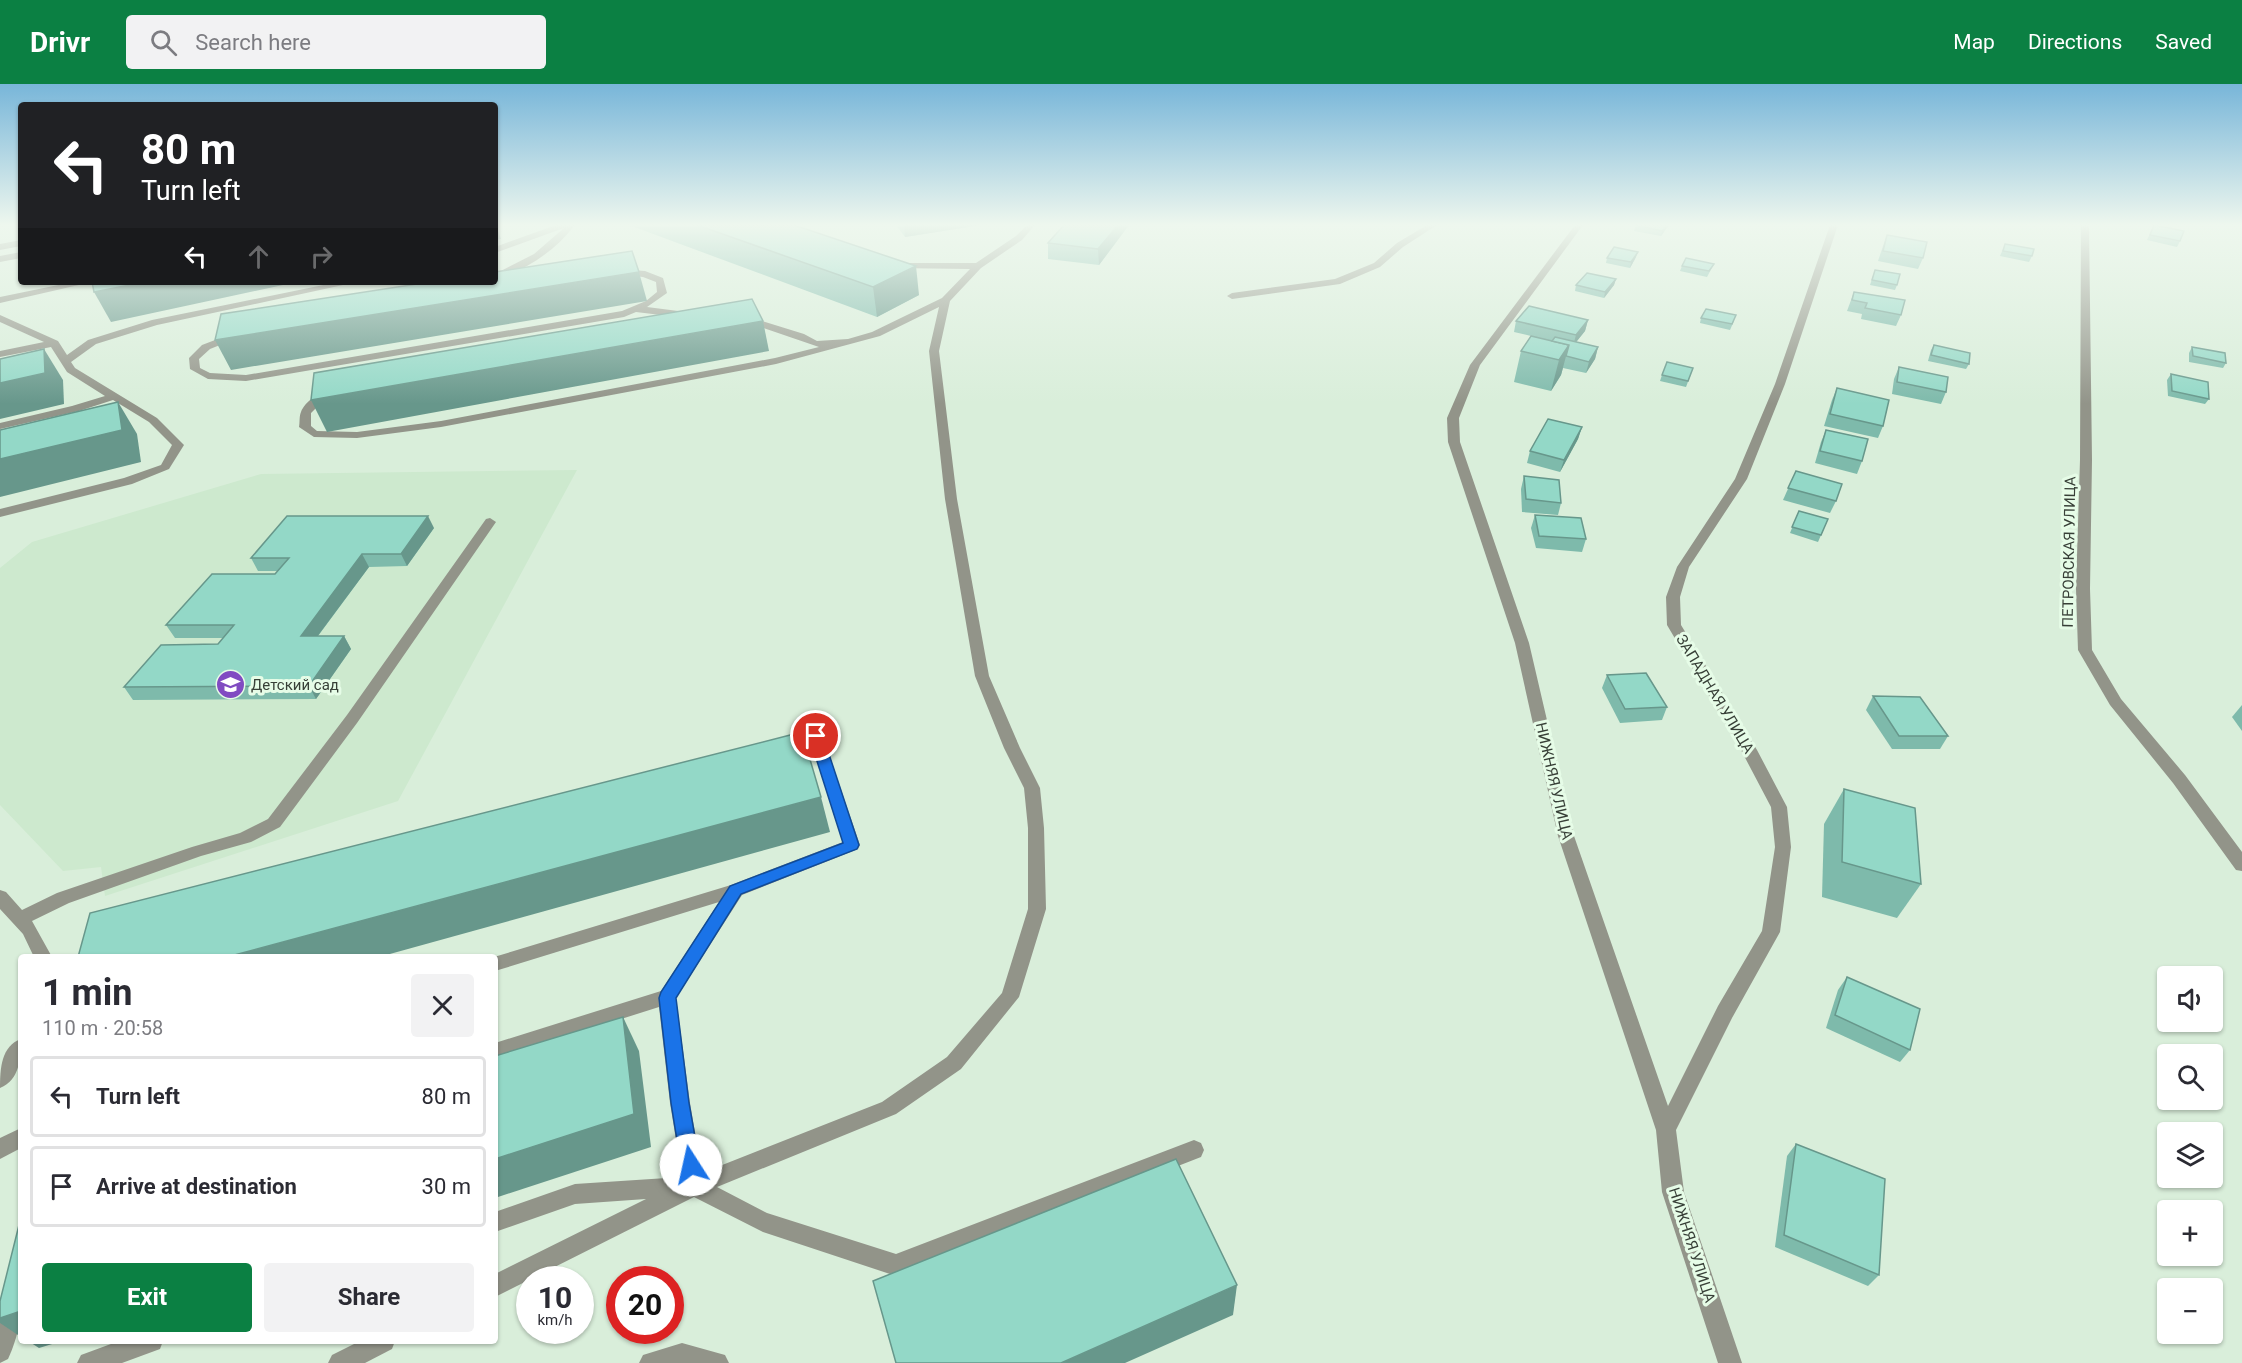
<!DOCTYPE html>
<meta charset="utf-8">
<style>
:root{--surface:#fff;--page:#f2f2f3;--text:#2b2b33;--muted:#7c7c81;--line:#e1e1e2;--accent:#0b8043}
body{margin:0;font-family:Roboto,sans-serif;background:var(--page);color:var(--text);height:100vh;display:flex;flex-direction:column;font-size:22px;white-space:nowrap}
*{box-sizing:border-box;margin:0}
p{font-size:20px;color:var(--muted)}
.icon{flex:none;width:33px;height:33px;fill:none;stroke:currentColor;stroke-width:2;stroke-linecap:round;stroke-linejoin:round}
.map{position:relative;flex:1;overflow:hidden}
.side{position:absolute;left:18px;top:870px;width:480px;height:390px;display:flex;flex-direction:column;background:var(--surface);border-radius:6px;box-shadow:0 2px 4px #0004}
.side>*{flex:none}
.banner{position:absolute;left:18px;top:18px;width:480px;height:183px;border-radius:6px;box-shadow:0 2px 4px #0004;background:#202124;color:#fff;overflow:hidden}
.buttons{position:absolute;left:2157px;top:882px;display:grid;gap:12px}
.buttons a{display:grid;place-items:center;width:66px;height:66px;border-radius:6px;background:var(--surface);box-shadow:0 2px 4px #0004;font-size:30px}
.speed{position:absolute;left:516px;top:1182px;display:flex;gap:12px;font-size:30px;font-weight:700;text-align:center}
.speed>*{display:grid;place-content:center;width:78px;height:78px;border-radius:50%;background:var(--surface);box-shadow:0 2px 4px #0004;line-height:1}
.speed small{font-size:15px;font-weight:400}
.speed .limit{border:9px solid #d22;background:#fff;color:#111}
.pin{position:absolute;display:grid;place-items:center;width:51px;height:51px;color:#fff;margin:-26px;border:3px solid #fff;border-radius:50%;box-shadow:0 2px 6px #0007}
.me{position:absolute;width:66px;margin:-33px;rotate:350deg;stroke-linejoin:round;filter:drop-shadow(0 0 4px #0008)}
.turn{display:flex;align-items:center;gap:21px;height:126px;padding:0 24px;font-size:27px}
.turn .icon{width:78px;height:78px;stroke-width:2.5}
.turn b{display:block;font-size:42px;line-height:51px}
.lanes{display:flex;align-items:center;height:57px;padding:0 24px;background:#0003;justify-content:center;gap:30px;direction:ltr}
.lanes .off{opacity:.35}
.round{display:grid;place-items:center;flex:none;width:63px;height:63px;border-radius:6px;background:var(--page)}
.head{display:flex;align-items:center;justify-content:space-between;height:102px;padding:0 24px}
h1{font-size:36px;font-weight:700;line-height:45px}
.button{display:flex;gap:12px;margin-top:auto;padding:12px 24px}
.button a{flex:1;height:69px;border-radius:6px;background:var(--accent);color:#fff;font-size:24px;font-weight:700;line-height:69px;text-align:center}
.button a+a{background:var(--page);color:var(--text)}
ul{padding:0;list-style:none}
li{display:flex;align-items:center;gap:18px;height:81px;margin:0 12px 9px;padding:0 12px;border:3px solid var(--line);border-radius:6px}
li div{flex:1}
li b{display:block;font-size:22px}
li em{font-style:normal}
header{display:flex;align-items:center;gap:36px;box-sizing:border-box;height:84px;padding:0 30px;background:var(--accent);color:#fff}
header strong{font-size:28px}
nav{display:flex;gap:33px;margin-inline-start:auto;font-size:21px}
.search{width:420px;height:54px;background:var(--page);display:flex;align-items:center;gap:15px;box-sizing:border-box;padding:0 21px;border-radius:6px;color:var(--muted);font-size:22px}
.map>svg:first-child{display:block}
.built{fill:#cde9ce}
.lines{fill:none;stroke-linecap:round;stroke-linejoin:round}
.minor{fill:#929489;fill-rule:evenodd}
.wall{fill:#7ebaab}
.shaded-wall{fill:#67978b}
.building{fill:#93d8c7;stroke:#67978b;stroke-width:1.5}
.route{fill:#1a73e8;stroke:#114b97;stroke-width:1.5}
.labels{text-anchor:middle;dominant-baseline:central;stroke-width:6;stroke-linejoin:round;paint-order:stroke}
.street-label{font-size:15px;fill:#373f37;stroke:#e6fce7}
.poi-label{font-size:15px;fill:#373f37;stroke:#e6fce7;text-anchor:start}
</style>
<header>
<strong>Drivr</strong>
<div class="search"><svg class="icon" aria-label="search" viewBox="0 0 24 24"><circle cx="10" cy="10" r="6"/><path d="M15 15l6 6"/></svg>Search here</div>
<nav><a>Map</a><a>Directions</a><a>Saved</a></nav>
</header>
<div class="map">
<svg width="2242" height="1279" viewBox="0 0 2242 1279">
<rect width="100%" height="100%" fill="#d9eeda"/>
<path class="built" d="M 577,386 L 398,717 L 105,812 L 101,783 L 63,787 L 0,721 L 0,484 L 32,458 L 261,390 Z"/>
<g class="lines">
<g class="minor">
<path d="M 556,141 L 575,141 C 555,167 526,186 495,196 L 495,190 L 534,170 L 564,144 L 495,169 L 495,163 Z"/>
<path d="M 1027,141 L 1035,141 L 1022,156 L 981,184 L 950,217 L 939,267 L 957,415 L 989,592 L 1020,664 L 1040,704 L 1044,744 L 1046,825 L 1019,913 L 961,985 L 896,1030 L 717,1103 L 767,1129 L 896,1170 L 1194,1056 L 1201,1059 L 1204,1066 L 1201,1073 L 896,1192 L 763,1148 L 694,1113 L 495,1213 L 495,1190 L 646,1115 L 575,1120 L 495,1148 L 495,1128 L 575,1100 L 682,1093 L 670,1019 L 659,923 L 495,975 L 495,959 L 661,907 L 719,818 L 495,887 L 494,873 L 731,801 L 843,758 L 811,659 L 785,665 L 780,664 L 777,660 L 780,656 L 816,647 L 821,648 L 860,761 L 858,765 L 742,811 L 676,914 L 690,1019 L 702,1089 L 882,1018 L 947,973 L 1002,909 L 1028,825 L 1028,744 L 1024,704 L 1004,664 L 975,592 L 945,415 L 929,267 L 939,223 L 880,252 L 776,280 L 441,343 L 357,354 L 314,353 L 299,343 C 300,339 299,332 301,328 C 305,317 323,305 334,307 L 334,311 L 325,315 L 311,329 L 311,342 L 317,347 L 357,348 L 441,337 L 775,274 L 819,263 L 743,237 L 743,233 L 749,233 L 804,250 L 817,257 L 848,255 L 872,248 L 942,214 L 970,185 L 893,184 L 888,181 L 890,179 L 976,179 L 1016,152 Z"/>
<path d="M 1427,141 L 1437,141 L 1403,163 L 1380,183 L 1340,200 L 1232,215 L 1227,212 L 1232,209 L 1335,195 L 1374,179 L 1397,159 Z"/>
<path d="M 1575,141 L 1583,141 L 1480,281 L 1459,334 L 1460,358 L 1529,559 L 1574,752 L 1668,1022 L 1718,922 L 1762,847 L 1775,763 L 1771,723 L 1741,666 L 1667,541 L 1666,513 L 1677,483 L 1735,395 L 1775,300 L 1830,141 L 1838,141 L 1785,300 L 1747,395 L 1689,483 L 1680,513 L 1681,541 L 1757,666 L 1787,723 L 1791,763 L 1780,848 L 1732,934 L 1676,1046 L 1684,1108 L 1742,1279 L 1718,1279 L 1662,1108 L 1656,1046 L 1558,752 L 1515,559 L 1448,358 L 1447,334 L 1470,281 Z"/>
<path d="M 2081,141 L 2089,141 L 2092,376 L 2090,505 L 2092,566 L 2121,615 L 2185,691 L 2242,768 L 2242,787 L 2236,786 L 2173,699 L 2110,621 L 2078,566 L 2076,505 L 2080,376 Z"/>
<path d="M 21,156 L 21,162 L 0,166 L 0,160 Z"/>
<path d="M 21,168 L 21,174 L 0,178 L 0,172 Z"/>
<path d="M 619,185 L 645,187 L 663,194 L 667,209 L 647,223 L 686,228 L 691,231 L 686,234 L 636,228 L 624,233 L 246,297 L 208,295 L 190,285 L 189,274 L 202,261 L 236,248 L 240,249 L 240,253 L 210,265 L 199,275 L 200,284 L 210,289 L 246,291 L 622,227 L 646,217 L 657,208 L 656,198 L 643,193 L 616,190 L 616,186 Z"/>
<path d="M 73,198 L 92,198 L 0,219 L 0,213 Z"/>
<path d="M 338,198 L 357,198 L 157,241 L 96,260 L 71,278 L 75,284 L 157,334 L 184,361 L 169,385 L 132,400 L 0,433 L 0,425 L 124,394 L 161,381 L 172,361 L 149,338 L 113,316 L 79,327 L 0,345 L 0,339 L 72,322 L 105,312 L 67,288 L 51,263 L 0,273 L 0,267 L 44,258 L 0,238 L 0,231 L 58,257 L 67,271 L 88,256 L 152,236 Z"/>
<path d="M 490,434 L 496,438 L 357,639 L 280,743 L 251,758 L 201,772 L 69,819 L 32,837 L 52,873 L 34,873 L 23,850 L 0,825 L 0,806 L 6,808 L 22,826 L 57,809 L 192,763 L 240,749 L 268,735 L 347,631 L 486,435 Z"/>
<path d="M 21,955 C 21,973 20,996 0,1004 C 0,985 1,962 21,955 Z"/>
<path d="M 21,1044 L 21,1064 L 0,1075 L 0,1054 Z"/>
<path d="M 10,1214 L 18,1217 C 24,1233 15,1260 8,1275 L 0,1279 L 0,1222 L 2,1217 Z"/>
<path d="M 119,1257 L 163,1257 L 160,1265 L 122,1279 L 77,1279 L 81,1271 Z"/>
<path d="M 360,1257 L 395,1257 L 392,1265 L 365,1279 L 328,1279 L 332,1271 Z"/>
<path d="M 682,1259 L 725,1271 L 729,1279 L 639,1279 L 643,1271 Z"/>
</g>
</g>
<g class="wall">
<path d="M 629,141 L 794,141 L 919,211 L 877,233 Z"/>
<path d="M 896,141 L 981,141 L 905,153 Z"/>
<path d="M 1129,141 L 1099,181 L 1048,175 L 1048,159 Z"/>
<path d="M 1636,141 L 1669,141 L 1661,152 L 1634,147 Z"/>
<path d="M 2154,141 L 2180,157 L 2177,163 L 2147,156 Z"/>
<path d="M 1887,151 L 1923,174 L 1918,185 L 1878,177 L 1883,162 Z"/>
<path d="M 2005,160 L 2032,172 L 2029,178 L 2000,172 Z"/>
<path d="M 1636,173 L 1630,184 L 1606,179 L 1607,174 Z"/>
<path d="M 1714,180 L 1707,193 L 1680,187 L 1682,182 Z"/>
<path d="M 1875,186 L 1897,201 L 1895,206 L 1870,201 Z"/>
<path d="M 1616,195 L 1614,201 L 1604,214 L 1575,207 L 1576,201 Z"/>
<path d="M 1854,208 L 1901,231 L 1896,242 L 1861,235 L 1862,230 L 1847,227 Z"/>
<path d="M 1701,234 L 1734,237 L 1730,246 L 1700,239 Z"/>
<path d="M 1588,236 L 1585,247 L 1576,258 L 1598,263 L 1595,275 L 1586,289 L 1563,284 L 1561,291 L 1551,307 L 1514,298 L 1521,267 L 1531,252 L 1514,248 L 1516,237 Z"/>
<path d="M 1934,261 L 1969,280 L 1966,285 L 1928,277 L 1931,266 Z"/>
<path d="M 2192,263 L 2226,279 L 2223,284 L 2189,278 L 2189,269 Z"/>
<path d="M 1899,283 L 1946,308 L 1941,320 L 1892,310 L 1894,295 Z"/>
<path d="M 1693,284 L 1686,303 L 1660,297 L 1662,291 Z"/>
<path d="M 2171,290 L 2209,315 L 2205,320 L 2168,312 L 2167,296 Z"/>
<path d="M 1837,304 L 1883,342 L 1878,354 L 1824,342 L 1832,316 Z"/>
<path d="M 1582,343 L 1578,355 L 1560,388 L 1527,379 L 1530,367 Z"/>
<path d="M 1826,346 L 1862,377 L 1857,390 L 1815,379 L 1821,358 Z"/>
<path d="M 1796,387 L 1836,417 L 1830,429 L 1783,416 Z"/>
<path d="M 1524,392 L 1561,419 L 1558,431 L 1522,428 L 1521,405 Z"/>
<path d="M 1799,427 L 1828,435 L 1818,458 L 1790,449 Z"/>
<path d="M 1535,431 L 1586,455 L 1582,468 L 1536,464 L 1531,444 Z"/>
<path d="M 434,444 L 407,482 L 369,483 L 318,552 L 344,552 L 351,565 L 316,615 L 133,616 L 124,603 L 218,560 L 223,554 L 175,554 L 166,541 L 275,490 L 278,487 L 258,487 L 251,474 Z"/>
<path d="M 1607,591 L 1667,623 L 1662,636 L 1620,639 L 1602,604 Z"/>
<path d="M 1873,612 L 1948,652 L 1940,665 L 1892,665 L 1866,626 Z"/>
<path d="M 2242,621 L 2242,647 L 2232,633 Z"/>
<path d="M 1844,705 L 1921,800 L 1897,834 L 1822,813 L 1824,740 Z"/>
<path d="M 1847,893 L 1910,966 L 1900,978 L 1826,944 L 1838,906 Z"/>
<path d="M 1796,1060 L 1879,1191 L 1868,1202 L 1775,1163 L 1787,1072 Z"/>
</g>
<g class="shaded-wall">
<path d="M 495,141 L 496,141 L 501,155 L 495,156 Z"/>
<path d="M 904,141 L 981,141 L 905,153 Z"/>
<path d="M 1118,141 L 1129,141 L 1099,181 L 1098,165 Z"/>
<path d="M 1667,141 L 1669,141 L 1661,152 L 1662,147 Z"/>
<path d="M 1638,168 L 1636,173 L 1630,184 L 1631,178 Z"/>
<path d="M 916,182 L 919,211 L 877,233 L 873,203 Z"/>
<path d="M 639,188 L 647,217 L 231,286 L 215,256 Z"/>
<path d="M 1616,195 L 1614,201 L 1604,214 L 1605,208 Z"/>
<path d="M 145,198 L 297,198 L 111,238 L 94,208 Z"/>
<path d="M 1588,236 L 1585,247 L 1573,262 L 1576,251 Z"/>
<path d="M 763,237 L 769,267 L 327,348 L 311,316 Z"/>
<path d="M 1569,261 L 1561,291 L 1551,307 L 1559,276 Z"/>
<path d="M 1598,263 L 1595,275 L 1586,289 L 1589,278 Z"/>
<path d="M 44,265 L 63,296 L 64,320 L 0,335 L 0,299 Z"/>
<path d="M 118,318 L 137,350 L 141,378 L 0,413 L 0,375 Z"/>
<path d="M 1582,343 L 1578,355 L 1560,388 L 1564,376 Z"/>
<path d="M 428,432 L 434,444 L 407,482 L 401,470 Z"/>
<path d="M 362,470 L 369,483 L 308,565 L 301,552 Z"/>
<path d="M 344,552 L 351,565 L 316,615 L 309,602 Z"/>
<path d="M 821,713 L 830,748 L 379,873 L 227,873 Z"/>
<path d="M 623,933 L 639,967 L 651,1063 L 495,1114 L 495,1075 Z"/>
<path d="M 1237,1201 L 1233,1231 L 1125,1279 L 1061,1279 Z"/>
<path d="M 21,1227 L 21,1253 L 0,1239 L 0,1234 Z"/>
<path d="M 28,1257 L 62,1257 L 39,1264 Z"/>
</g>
<g class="building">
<path d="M 697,141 L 794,141 L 916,182 L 873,203 Z"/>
<path d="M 1064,141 L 1118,141 L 1098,165 L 1048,159 Z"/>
<path d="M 1635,141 L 1667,141 L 1662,147 Z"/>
<path d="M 2154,141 L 2184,147 L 2180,157 L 2150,151 Z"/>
<path d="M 1887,151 L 1927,158 L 1923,174 L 1883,167 Z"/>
<path d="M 2005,160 L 2034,165 L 2032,172 L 2003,167 Z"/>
<path d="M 1614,163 L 1638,168 L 1631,178 L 1607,174 Z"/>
<path d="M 632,167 L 639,188 L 215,256 L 221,230 L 430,198 L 495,198 L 495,188 Z"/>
<path d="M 1686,174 L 1714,180 L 1709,187 L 1682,182 Z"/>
<path d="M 1875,186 L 1900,190 L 1897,201 L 1872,196 Z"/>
<path d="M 1587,189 L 1616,195 L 1605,208 L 1576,201 Z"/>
<path d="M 92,198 L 145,198 L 94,208 Z"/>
<path d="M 1854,208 L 1905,216 L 1901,231 L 1865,224 L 1867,219 L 1852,216 Z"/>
<path d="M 752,215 L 763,237 L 311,316 L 314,289 Z"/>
<path d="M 1529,222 L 1588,236 L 1576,251 L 1516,237 Z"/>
<path d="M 1706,225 L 1736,231 L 1732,240 L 1701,234 Z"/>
<path d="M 1531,252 L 1569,261 L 1559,276 L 1521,267 Z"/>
<path d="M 1555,253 L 1598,263 L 1589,278 L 1566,272 L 1569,261 L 1552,257 Z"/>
<path d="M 1934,261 L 1970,269 L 1969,280 L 1931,271 Z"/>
<path d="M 2192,263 L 2225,269 L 2226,279 L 2193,272 Z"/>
<path d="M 44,265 L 45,289 L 0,299 L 0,275 Z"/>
<path d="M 1667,278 L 1693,284 L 1688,297 L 1662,291 Z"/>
<path d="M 1899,283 L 1948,293 L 1946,308 L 1897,298 Z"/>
<path d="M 2171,290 L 2208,298 L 2209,315 L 2172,307 Z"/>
<path d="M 1837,304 L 1889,316 L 1883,342 L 1830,330 Z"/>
<path d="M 118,318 L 122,346 L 0,375 L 0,346 Z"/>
<path d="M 1548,335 L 1582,343 L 1564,376 L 1530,367 Z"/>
<path d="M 1826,346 L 1868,355 L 1862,377 L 1820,367 Z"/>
<path d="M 1796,387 L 1842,400 L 1836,417 L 1788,404 Z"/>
<path d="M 1524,392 L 1559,396 L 1561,419 L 1526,415 Z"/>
<path d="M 1799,427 L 1828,435 L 1821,451 L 1792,443 Z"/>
<path d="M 1535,431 L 1581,434 L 1586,455 L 1539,452 Z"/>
<path d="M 287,432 L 428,432 L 401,470 L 362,470 L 301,552 L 344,552 L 309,602 L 124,603 L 161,561 L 218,560 L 234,541 L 166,541 L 212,490 L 275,490 L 289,474 L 251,474 Z"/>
<path d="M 1646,589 L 1667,623 L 1625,625 L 1607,591 Z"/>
<path d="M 1873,612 L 1920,613 L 1948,652 L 1899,652 Z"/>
<path d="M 802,648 L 821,713 L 227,873 L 78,873 L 90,829 Z"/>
<path d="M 1844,705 L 1915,724 L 1921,800 L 1842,778 Z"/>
<path d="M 1847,893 L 1920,925 L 1910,966 L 1835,931 Z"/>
<path d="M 623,933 L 634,1030 L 495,1075 L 495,972 Z"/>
<path d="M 1796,1060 L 1885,1095 L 1879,1191 L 1784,1151 Z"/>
<path d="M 1176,1075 L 1237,1201 L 1061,1279 L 896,1279 L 873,1197 Z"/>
<path d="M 21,1133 L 21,1227 L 0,1234 L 0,1217 Z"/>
</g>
<linearGradient id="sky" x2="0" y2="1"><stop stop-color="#78b6d9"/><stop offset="0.44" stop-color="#eef7ee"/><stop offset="1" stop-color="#eef7ee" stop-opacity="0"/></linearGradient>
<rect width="2242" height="320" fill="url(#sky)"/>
<path class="route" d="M 816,647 L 823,652 L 859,761 L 857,765 L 741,810 L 676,914 L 689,1019 L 700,1081 L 698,1087 L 691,1090 L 684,1087 L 681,1081 L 671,1019 L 659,914 L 661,908 L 730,802 L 843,759 L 809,652 Z"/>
<defs>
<symbol id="school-disc" viewBox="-11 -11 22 22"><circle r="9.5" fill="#814bc2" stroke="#e6fce7"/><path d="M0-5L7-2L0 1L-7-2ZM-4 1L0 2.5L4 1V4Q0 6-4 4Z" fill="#fff"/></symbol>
</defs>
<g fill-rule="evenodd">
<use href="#school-disc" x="214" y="584" width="33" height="33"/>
</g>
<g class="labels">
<g class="street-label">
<text transform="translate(2069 468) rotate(-89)">ПЕТРОВСКАЯ УЛИЦА</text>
<text transform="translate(1715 610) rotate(59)">ЗАПАДНАЯ УЛИЦА</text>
<text transform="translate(1554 697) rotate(77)">НИЖНЯЯ УЛИЦА</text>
<text transform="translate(1692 1161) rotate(72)">НИЖНЯЯ УЛИЦА</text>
</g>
<g class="poi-label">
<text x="251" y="601">Детский сад</text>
</g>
</g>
</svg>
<div class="buttons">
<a><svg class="icon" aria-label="sound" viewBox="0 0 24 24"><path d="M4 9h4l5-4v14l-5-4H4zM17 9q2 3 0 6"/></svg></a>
<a><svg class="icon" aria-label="search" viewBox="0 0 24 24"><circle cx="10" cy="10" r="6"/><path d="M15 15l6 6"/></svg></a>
<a><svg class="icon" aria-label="layers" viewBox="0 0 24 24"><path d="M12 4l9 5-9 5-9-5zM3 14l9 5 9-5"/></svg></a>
<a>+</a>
<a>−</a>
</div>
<div class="speed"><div>10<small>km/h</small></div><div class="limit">20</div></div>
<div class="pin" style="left:816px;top:652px;background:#d93025"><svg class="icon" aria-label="arrive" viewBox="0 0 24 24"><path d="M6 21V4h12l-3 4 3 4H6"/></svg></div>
<svg class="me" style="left:691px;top:1081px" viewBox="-20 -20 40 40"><circle r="19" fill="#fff"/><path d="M0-13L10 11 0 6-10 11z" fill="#1a73e8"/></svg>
<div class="banner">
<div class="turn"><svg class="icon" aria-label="left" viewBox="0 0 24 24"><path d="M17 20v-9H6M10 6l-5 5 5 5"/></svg><div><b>80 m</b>Turn left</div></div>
<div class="lanes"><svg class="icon" aria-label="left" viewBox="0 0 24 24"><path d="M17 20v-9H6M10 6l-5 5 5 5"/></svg><svg class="icon off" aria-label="ahead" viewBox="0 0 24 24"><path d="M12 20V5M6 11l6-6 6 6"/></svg><svg class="icon off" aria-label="right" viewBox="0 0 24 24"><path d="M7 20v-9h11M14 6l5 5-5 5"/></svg></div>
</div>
<section class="side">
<div class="head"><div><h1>1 min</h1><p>110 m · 20:58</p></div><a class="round"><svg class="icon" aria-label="close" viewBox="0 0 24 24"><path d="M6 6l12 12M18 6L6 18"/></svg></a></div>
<ul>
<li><svg class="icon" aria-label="left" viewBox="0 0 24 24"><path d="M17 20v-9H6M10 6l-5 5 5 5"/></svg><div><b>Turn left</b></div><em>80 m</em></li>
<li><svg class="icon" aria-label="arrive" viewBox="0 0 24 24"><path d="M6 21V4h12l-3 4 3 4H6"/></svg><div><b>Arrive at destination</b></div><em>30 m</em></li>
</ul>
<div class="button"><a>Exit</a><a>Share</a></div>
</section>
</div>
